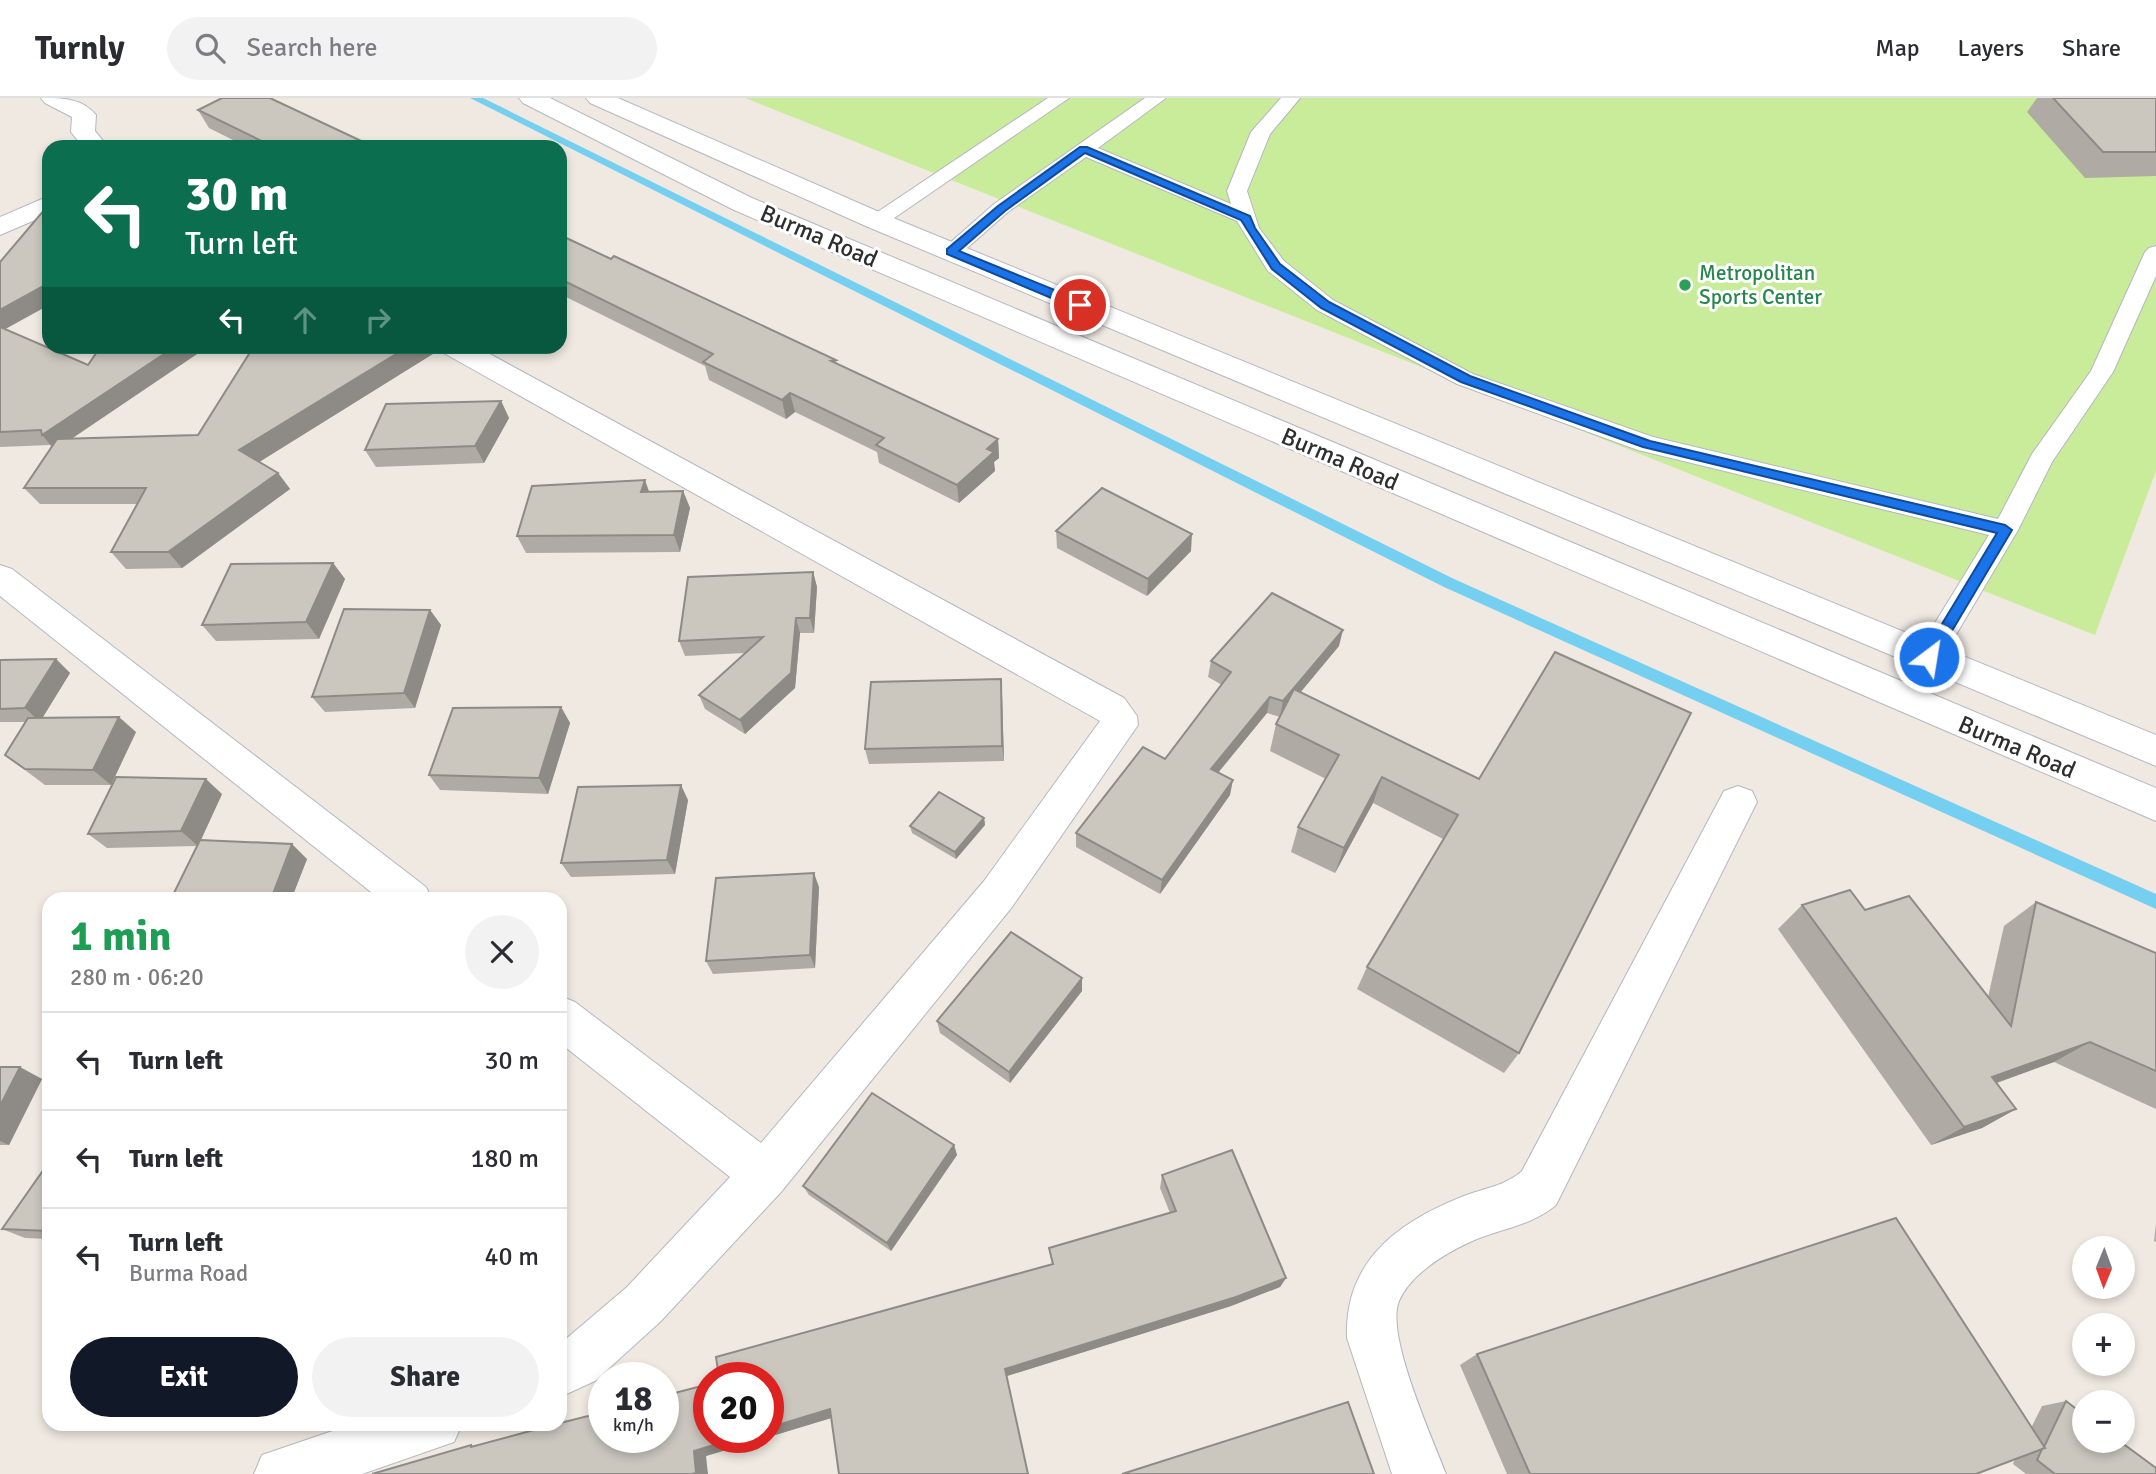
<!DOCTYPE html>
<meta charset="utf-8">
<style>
:root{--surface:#fff;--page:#f2f2f3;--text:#2b2b33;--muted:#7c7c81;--line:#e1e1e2;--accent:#111827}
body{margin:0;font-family:Signika,sans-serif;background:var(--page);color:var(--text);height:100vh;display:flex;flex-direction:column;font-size:26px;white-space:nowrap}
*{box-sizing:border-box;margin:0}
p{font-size:23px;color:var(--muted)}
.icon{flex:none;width:38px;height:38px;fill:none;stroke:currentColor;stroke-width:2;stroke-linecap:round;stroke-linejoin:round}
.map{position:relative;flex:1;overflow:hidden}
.panel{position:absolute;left:42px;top:794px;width:525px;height:539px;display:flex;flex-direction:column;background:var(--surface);border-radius:21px;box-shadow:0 4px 10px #0003}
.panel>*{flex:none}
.banner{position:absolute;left:42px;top:42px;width:525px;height:214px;border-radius:21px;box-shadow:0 4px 10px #0003;background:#0b6e4f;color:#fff;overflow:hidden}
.needle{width:46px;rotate:181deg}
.buttons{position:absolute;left:2072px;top:1138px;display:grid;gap:14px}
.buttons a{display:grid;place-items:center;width:63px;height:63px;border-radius:50%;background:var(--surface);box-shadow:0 4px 10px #0003;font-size:35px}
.speed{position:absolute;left:588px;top:1264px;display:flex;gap:14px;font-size:35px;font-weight:700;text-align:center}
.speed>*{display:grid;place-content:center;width:91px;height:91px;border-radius:50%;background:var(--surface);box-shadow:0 4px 10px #0003;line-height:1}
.speed small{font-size:18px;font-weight:400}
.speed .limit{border:10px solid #d22;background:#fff;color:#111}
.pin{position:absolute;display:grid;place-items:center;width:60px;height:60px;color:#fff;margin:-30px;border:4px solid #fff;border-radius:50%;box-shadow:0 2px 7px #0007}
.me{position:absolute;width:77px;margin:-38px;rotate:31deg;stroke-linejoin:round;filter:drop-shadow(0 0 5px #0008)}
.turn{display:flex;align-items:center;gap:24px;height:147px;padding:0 28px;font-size:32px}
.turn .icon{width:91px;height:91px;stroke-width:2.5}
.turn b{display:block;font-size:49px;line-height:60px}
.lanes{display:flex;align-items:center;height:66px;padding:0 28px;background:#0003;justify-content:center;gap:35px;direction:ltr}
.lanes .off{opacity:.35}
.round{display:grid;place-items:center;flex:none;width:74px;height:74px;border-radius:37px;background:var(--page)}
.head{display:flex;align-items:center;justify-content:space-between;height:119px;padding:0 28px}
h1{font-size:42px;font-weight:700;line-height:52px;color:#1e9e55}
.cta{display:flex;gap:14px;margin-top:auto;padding:14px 28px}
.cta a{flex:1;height:80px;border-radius:42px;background:var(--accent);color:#fff;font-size:28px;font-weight:700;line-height:80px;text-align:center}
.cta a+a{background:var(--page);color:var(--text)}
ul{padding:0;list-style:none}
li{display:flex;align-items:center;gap:21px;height:98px;padding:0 28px;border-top:2px solid var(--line)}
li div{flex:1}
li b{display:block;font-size:26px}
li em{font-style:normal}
header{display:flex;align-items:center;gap:42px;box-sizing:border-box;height:98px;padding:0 35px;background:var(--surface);border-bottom:2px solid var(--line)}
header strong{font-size:33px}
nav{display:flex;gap:38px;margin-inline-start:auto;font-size:24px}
.search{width:490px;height:63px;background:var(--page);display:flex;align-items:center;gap:18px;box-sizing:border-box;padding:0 24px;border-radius:38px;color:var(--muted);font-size:26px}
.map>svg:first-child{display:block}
.pitch{fill:#c9ec9a}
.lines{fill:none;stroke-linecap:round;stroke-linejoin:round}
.stream{fill:#75cff0;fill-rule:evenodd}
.service-casing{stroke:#b4b7c1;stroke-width:2}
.minor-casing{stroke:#b4b7c1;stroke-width:2}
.secondary-casing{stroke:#b4b7c1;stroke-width:2}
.service{fill:#fff;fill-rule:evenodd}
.minor{fill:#fff;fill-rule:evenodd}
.secondary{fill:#fff;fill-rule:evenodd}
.wall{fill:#afaba4}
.shaded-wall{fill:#8e8b86}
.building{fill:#cbc7bf;stroke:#8e8b86;stroke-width:2}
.route{fill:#1a73e8;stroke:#114b97;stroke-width:2}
.leisure-dot{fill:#2e9e5b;stroke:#fff;stroke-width:2.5}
.labels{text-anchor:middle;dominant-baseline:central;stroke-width:6;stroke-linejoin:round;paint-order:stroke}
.far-leisure-label{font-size:21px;fill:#27864d;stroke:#fff;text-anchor:start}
.street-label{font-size:24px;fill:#2e2e2e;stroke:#fff}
</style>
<header>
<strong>Turnly</strong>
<div class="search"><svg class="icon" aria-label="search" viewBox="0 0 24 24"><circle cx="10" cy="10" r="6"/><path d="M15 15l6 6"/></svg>Search here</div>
<nav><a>Map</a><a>Layers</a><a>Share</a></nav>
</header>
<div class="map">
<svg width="2156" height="1376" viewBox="0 0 2156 1376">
<rect width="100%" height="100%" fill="#efe9e1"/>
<path class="pitch" d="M 745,0 L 2156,0 L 2156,373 L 2095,537 Z"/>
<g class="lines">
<path class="stream" d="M 470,0 L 483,0 L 1454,481 L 2156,796 L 2156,811 L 1444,489 Z"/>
<defs>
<g id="service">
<path d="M 1048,0 L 1069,0 L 884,127 L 870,127 L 867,123 L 870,119 Z"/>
<path d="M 1145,0 L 1166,0 L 1098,50 L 1231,106 L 1227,93 L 1251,34 L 1281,0 L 1300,0 L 1270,36 L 1247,93 L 1259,130 L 1284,163 L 1333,202 L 1473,276 L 1653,339 L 1998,421 L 2032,356 L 2091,273 L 2145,154 L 2149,150 L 2156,148 L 2156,178 L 2113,274 L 2052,364 L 2018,432 L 1941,562 L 1918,612 L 1908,615 L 1898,612 L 1894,604 L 1919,551 L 1989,437 L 1638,352 L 1457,286 L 1317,212 L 1268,173 L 1237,123 L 1086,59 L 1008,114 L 958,158 L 944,158 L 940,154 L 944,150 L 994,106 Z"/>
</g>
<g id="minor">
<path d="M 41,0 C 63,0 82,0 96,17 L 95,33 L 108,49 L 83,49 L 71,34 L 72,19 L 45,5 Z"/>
<path d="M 49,98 L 49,116 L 0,137 L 0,119 Z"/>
<path d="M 438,248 L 475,248 L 1124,600 L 1137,618 L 1138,627 L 1012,809 L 781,1094 L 661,1223 L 595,1283 L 560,1299 L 560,1246 L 627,1189 L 730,1079 L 560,945 L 560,898 L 575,904 L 761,1045 L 984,783 L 1100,623 L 442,254 Z"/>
<path d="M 0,467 L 12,471 L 426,789 L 432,802 L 381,802 L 0,498 Z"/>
<path d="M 1738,688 L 1752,693 L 1757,704 L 1556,1107 C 1530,1129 1497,1131 1468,1145 C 1444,1156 1410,1177 1399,1203 C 1385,1236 1432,1339 1446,1376 L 1392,1376 L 1347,1240 C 1344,1163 1398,1124 1464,1098 C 1485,1090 1505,1088 1522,1073 L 1724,693 Z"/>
<path d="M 353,1326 L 462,1326 L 454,1344 L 362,1376 L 254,1376 L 262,1357 Z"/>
</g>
<g id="secondary">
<path d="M 519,0 L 550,0 L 752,100 L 2156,690 L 2156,723 L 734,112 L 523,5 Z"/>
<path d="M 586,0 L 618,0 L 886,117 L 2156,637 L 2156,668 L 868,129 L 590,5 Z"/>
</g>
</defs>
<use href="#service" class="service-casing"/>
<use href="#minor" class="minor-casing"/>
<use href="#secondary" class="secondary-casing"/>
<use href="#service" class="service"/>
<use href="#minor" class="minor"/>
<use href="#secondary" class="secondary"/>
</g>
<g class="wall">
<path d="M 2037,0 L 2156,0 L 2156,78 L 2085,80 L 2027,14 Z"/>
<path d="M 198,12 L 374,49 L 247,49 L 209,30 Z"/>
<path d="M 560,137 L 611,161 L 836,262 L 837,266 L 998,341 L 999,360 L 994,364 L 995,373 L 959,405 L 879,365 L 877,354 L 795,314 L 786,321 L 709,282 L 705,268 L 560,196 Z"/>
<path d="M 0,164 L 4,231 L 88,267 L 72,341 L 198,337 L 436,254 L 259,364 L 278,375 L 290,391 L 182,470 L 126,471 L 111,454 L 137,406 L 40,406 L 24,390 L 52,349 L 50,347 L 0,349 Z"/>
<path d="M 501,303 L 509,320 L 484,365 L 376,369 L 365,352 Z"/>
<path d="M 683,393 L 690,410 L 680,454 L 526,455 L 517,438 L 649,394 Z"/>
<path d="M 1056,433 L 1191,453 L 1147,498 L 1057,450 Z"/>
<path d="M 333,465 L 345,481 L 319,541 L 216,543 L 202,527 Z"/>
<path d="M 813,474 L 817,489 L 814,535 L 800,535 L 795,590 L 745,636 L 705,611 L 699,597 L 745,555 L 685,558 L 679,543 Z"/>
<path d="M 430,512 L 441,527 L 415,610 L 325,614 L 312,599 Z"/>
<path d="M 1339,548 L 1300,594 L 1479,681 L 1519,955 L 1504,975 L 1357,891 L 1367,869 L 1443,741 L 1373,705 L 1335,775 L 1291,754 L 1298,729 L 1326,681 L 1270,653 L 1276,626 L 1280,619 L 1267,615 L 1218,674 L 1230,697 L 1160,796 L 1076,749 L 1076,735 L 1165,661 L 1222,587 L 1208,579 L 1211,563 Z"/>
<path d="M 56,561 L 70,575 L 42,620 L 136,634 L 111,687 L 45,687 L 5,657 L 26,624 L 0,624 L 0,562 Z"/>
<path d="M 1002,597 L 1004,663 L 869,666 L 865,651 Z"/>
<path d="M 561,609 L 570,625 L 548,696 L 440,692 L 429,677 Z"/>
<path d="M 222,696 L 201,742 L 307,761 L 291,802 L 176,802 L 172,799 L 197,748 L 107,750 L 88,736 Z"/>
<path d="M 688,702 L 675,776 L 571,779 L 561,765 Z"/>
<path d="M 984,720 L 985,727 L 956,761 L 912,735 L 910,728 Z"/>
<path d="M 819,789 L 815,870 L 713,876 L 706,863 Z"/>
<path d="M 2036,804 L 2156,855 L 2156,1011 L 2054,964 L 1997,985 L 2016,1011 L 1982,1030 L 1931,1047 L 1778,831 L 1802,807 L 1988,899 L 2004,828 Z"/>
<path d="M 1082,893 L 1010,985 L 940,935 L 937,923 Z"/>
<path d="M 0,969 L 42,981 L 9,1047 L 0,1047 Z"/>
<path d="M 954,1047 L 957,1057 L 891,1153 L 809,1097 L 803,1088 Z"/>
<path d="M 49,1064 L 49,1141 L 25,1140 L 2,1131 Z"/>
<path d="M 1162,1077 L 1286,1180 L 1280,1189 L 1231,1208 L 1007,1278 L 831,1320 L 706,1358 L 372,1376 L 471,1347 L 475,1348 L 709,1339 L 1052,1166 L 1049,1150 L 1170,1115 L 1160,1090 Z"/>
<path d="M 2156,1126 L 2156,1144 L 2154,1143 Z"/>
<path d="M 1477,1256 L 2031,1330 L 2042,1308 L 2066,1303 L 2156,1376 L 2026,1376 L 2013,1366 L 2015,1361 L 1976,1376 L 1507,1376 L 1460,1267 Z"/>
</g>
<g class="shaded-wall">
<path d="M 49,185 L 49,207 L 0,234 L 0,212 Z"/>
<path d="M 176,248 L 209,248 L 55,352 L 42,337 Z"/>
<path d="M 409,248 L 433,248 L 436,254 L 251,369 L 239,352 Z"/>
<path d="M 790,295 L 795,314 L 786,321 L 782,302 Z"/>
<path d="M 501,303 L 509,320 L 484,365 L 475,348 Z"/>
<path d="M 998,341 L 999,360 L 994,364 L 995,373 L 959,405 L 957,387 L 987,351 Z"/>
<path d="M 278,375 L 290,391 L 182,470 L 168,454 Z"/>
<path d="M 645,382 L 651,399 L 641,394 Z"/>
<path d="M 683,393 L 690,410 L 680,454 L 674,437 Z"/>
<path d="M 1192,436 L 1191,453 L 1147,498 L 1148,481 Z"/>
<path d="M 333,465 L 345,481 L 319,541 L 306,524 Z"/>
<path d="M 813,474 L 817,489 L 814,535 L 810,520 Z"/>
<path d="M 430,512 L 441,527 L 415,610 L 404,595 Z"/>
<path d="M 796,520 L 800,535 L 795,590 L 745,636 L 740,622 Z"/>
<path d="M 1343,532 L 1339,548 L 1280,619 L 1283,603 Z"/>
<path d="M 56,561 L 70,575 L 40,624 L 25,610 Z"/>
<path d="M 1001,581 L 1002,597 L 1004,663 L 1002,648 Z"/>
<path d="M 1270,599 L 1267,615 L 1209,686 L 1211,671 Z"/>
<path d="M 561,609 L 570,625 L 548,696 L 539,680 Z"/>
<path d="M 119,619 L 136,634 L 111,687 L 93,672 Z"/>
<path d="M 1382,679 L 1373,705 L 1335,775 L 1344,750 Z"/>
<path d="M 206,681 L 222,696 L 198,748 L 181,733 Z"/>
<path d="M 1233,682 L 1230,697 L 1160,796 L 1162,782 Z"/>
<path d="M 681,687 L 688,702 L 675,776 L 667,762 Z"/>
<path d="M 984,720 L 985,727 L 956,761 L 955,754 Z"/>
<path d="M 292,746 L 307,761 L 291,802 L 271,802 Z"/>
<path d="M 814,775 L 819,789 L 815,870 L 810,857 Z"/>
<path d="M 1082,880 L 1082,893 L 1010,985 L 1009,974 Z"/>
<path d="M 2090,944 L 2054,964 L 1959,998 L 1992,979 Z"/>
<path d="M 20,969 L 42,981 L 9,1047 L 0,1043 L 0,1008 Z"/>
<path d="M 2016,1011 L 1982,1030 L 1931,1047 L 1964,1029 Z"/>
<path d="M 954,1047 L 957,1057 L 891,1153 L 887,1145 Z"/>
<path d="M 1286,1180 L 1280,1189 L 1231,1208 L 1007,1278 L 1028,1376 L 1005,1271 Z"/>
<path d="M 830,1311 L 838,1318 L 706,1358 L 708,1376 L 692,1376 L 694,1353 L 740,1339 L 768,1339 L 768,1330 Z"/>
</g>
<g class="building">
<path d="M 222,0 L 270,0 L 374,49 L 274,49 L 198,12 Z"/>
<path d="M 2053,0 L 2156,0 L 2156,54 L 2103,54 Z"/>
<path d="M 45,111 L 49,111 L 49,185 L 0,212 L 0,164 Z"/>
<path d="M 560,137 L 611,161 L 614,158 L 836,262 L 831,263 L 998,341 L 987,351 L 994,354 L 957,387 L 876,347 L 884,340 L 790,295 L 782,302 L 703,264 L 713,256 L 560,181 Z"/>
<path d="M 0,229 L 88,267 L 101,248 L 176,248 L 42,337 L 41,332 L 0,334 Z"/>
<path d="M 254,248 L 409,248 L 239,352 L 278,375 L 168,454 L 111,454 L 146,390 L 24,390 L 57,341 L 198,337 Z"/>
<path d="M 501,303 L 475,348 L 365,352 L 386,306 Z"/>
<path d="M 645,382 L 641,394 L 683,393 L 674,437 L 517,438 L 532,388 Z"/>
<path d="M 1102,390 L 1192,436 L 1148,481 L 1056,433 Z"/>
<path d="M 333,465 L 306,524 L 202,527 L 231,466 Z"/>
<path d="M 813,474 L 810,520 L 796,520 L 791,575 L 740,622 L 699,597 L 763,539 L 679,543 L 688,479 Z"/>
<path d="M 1272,495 L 1343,532 L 1283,603 L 1270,599 L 1211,671 L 1233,682 L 1162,782 L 1076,735 L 1143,649 L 1165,661 L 1231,574 L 1211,563 Z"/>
<path d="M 344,511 L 430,512 L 404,595 L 312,599 Z"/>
<path d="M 1555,554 L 1691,615 L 1519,955 L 1367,869 L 1458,717 L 1382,679 L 1344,750 L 1298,729 L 1339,657 L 1276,626 L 1294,591 L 1479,681 Z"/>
<path d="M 56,561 L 25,610 L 0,611 L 0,562 Z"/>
<path d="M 1001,581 L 1002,648 L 865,651 L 871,584 Z"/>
<path d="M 561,609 L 539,680 L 429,677 L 453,610 Z"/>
<path d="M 119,619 L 93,672 L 25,671 L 5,657 L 28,620 Z"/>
<path d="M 116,679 L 206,681 L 181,733 L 88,736 Z"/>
<path d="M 681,687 L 667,762 L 561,765 L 578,689 Z"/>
<path d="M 939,694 L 984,720 L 955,754 L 910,728 Z"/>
<path d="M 200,742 L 292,746 L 271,801 L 172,799 Z"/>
<path d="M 814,775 L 810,857 L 706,863 L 716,780 Z"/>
<path d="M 1850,792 L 1865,812 L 1909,798 L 2011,928 L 2036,804 L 2156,855 L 2156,973 L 2090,944 L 1992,979 L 2016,1011 L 1964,1029 L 1802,807 Z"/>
<path d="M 1011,834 L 1082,880 L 1009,974 L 937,923 Z"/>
<path d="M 0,969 L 20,969 L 0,1008 Z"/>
<path d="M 872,995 L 954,1047 L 887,1145 L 803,1088 Z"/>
<path d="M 1232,1052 L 1286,1180 L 1236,1199 L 1005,1271 L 1028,1376 L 839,1376 L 830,1311 L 768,1330 L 768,1279 L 719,1279 L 716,1259 L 1053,1166 L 1049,1150 L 1176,1113 L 1162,1077 Z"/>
<path d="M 49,1064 L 49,1133 L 2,1131 Z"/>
<path d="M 1896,1120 L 2045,1350 L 1976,1376 L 1530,1376 L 1477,1256 Z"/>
<path d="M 709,1286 L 709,1339 L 740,1339 L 694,1353 L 696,1375 L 692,1376 L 372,1376 L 471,1347 L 471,1349 L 556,1326 L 560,1326 L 560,1325 L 604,1314 L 604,1339 L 663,1339 L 663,1298 Z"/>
<path d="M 2066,1303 L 2084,1317 L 2084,1342 L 2118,1342 L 2156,1370 L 2156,1376 L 2055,1376 L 2037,1362 L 2042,1351 L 2045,1350 L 2044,1349 Z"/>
<path d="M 1348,1304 L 1374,1376 L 1122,1376 Z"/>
</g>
<path class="route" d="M 1080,49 L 1087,49 L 1250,118 L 1255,130 L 1280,166 L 1329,204 L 1470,278 L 1650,343 L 2005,427 L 2012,432 L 1934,563 L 1929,565 L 1922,559 L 1997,435 L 1643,349 L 1461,284 L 1321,210 L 1272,171 L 1241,122 L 1085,55 L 1005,113 L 959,153 L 1084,204 L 1084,210 L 1075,210 L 947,156 L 947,151 L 998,108 Z"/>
<circle class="leisure-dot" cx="1685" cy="187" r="7"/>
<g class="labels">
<g class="far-leisure-label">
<text x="1699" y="175">Metropolitan<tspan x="1699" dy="24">Sports Center</tspan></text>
</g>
<g class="street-label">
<text transform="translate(819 138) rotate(23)">Burma Road</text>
<text transform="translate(1340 361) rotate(23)">Burma Road</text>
<text transform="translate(2017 649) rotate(23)">Burma Road</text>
</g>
</g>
</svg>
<div class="buttons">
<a><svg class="needle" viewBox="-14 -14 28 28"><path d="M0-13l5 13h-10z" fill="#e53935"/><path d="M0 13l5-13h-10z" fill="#7c7c81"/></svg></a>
<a>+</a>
<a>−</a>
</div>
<div class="speed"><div>18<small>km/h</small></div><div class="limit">20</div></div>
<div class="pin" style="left:1080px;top:207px;background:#d93025"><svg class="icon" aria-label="arrive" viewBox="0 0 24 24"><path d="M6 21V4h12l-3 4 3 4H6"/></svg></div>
<svg class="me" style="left:1929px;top:559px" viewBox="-20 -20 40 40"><circle r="17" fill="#1a73e8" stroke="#fff" stroke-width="3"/><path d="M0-11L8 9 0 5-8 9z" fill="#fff"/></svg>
<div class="banner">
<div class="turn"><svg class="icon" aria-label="left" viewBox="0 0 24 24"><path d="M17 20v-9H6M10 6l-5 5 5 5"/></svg><div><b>30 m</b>Turn left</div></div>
<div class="lanes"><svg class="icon" aria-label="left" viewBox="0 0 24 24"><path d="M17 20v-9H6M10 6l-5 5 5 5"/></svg><svg class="icon off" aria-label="ahead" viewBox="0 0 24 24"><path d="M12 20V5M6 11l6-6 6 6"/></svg><svg class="icon off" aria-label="right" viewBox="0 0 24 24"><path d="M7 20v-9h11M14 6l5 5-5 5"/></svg></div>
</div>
<section class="panel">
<div class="head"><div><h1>1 min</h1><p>280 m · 06:20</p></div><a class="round"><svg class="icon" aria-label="close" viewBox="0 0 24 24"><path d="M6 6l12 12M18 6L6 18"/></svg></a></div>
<ul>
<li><svg class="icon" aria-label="left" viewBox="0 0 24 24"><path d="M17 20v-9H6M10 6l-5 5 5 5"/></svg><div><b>Turn left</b></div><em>30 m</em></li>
<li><svg class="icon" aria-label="left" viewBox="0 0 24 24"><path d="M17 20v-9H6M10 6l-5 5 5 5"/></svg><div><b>Turn left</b></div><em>180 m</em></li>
<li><svg class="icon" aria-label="left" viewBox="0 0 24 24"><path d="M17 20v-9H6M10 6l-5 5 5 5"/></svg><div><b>Turn left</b><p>Burma Road</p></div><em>40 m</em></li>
</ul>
<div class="cta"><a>Exit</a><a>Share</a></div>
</section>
</div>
